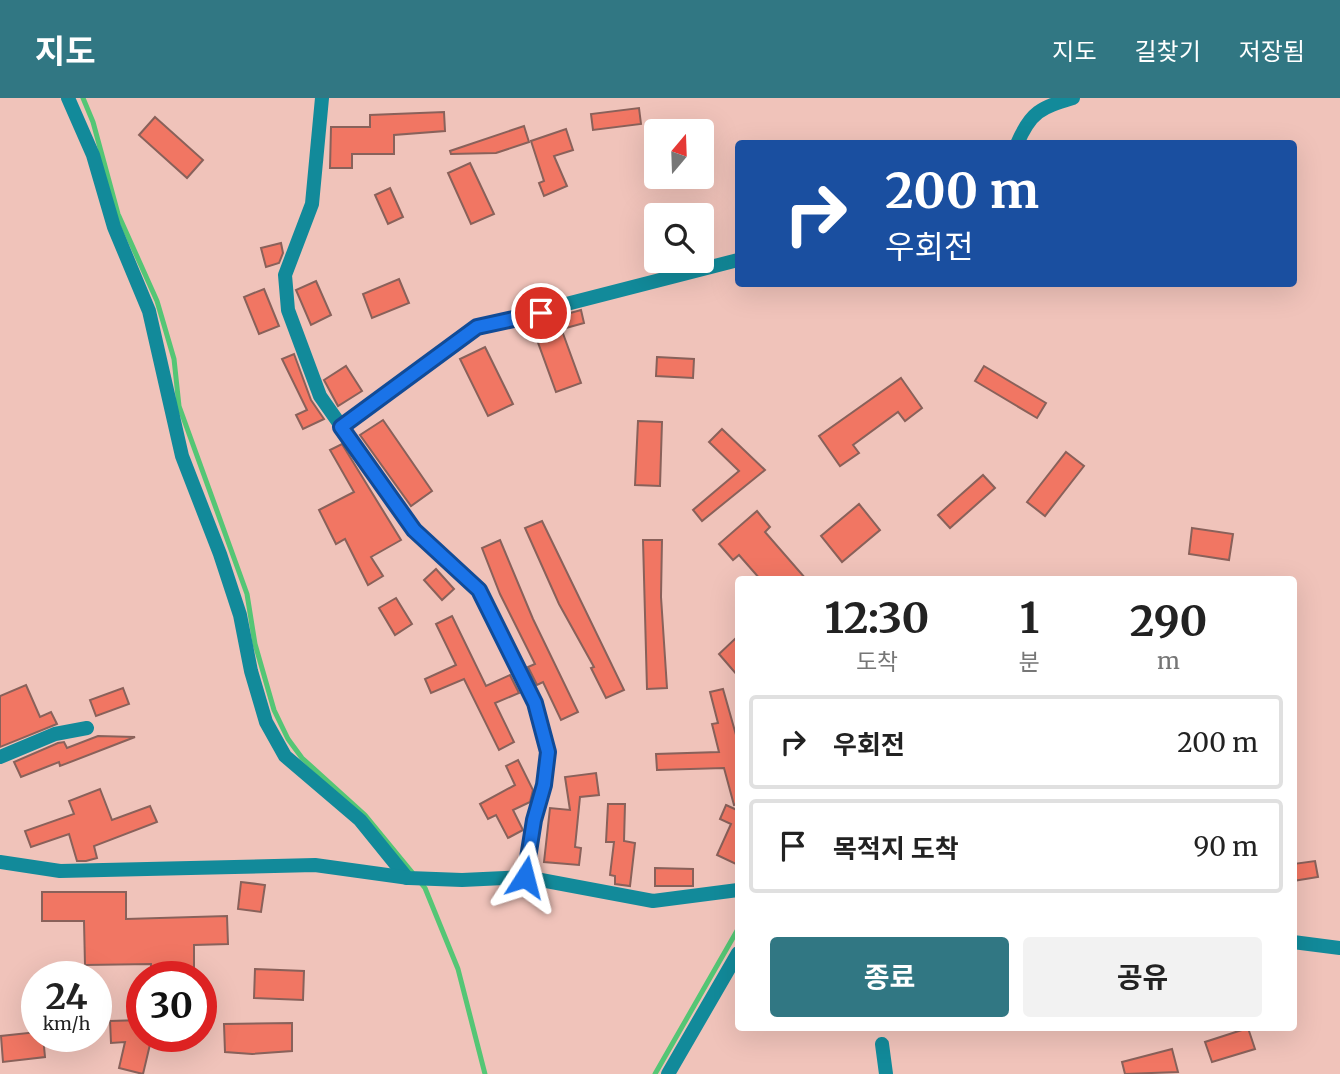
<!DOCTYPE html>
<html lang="ko">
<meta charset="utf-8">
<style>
:root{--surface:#fff;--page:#f2f2f2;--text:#222;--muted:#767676;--line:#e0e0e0;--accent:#317783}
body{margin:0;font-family:Merriweather,"Noto Sans KR",serif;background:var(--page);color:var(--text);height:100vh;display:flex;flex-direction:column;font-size:26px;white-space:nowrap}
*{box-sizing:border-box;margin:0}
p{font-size:23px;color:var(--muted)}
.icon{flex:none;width:38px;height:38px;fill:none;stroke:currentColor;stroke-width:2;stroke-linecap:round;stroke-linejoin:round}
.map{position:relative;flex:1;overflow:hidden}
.drawer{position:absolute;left:735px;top:478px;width:562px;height:455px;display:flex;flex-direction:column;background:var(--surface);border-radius:7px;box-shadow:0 7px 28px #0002}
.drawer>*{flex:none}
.guide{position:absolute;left:735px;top:42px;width:562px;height:147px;border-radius:7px;box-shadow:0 7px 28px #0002;background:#1a4fa0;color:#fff;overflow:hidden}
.needle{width:46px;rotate:19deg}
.tools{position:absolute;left:644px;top:21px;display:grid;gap:14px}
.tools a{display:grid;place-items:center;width:70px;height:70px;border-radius:7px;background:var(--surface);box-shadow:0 7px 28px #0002;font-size:35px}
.speed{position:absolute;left:21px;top:863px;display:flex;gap:14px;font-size:35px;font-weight:700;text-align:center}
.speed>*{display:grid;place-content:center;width:91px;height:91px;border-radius:50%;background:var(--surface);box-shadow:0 7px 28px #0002;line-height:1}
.speed small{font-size:18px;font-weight:400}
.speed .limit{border:10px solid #d22;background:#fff;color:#111}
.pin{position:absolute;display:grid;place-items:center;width:60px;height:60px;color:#fff;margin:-30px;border:4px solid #fff;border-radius:50%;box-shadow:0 2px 7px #0007}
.me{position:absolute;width:77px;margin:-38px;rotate:9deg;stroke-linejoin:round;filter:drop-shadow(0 0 5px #0008)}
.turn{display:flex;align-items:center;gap:24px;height:147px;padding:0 35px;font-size:32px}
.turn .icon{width:91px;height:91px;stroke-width:2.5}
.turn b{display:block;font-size:49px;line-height:60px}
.eta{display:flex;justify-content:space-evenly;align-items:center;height:119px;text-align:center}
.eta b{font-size:42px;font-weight:700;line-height:49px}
.button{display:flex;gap:14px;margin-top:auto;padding:14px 35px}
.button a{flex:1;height:80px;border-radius:7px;background:var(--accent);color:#fff;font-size:28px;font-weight:700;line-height:80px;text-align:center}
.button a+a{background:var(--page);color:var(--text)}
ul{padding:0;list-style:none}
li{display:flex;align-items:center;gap:21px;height:94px;margin:0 14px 10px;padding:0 21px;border:4px solid var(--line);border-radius:7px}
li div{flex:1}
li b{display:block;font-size:26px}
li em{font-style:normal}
header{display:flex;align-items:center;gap:42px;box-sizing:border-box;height:98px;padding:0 35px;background:var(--accent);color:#fff}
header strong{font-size:33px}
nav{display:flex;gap:38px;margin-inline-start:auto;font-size:24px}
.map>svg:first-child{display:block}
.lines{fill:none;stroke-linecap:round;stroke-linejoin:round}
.stream{stroke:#54c675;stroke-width:5}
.building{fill:#f17663;stroke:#89615a;stroke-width:2}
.minor{stroke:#128a9a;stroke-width:14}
.route-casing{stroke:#114b97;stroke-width:18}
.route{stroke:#1a73e8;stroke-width:12}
</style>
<header>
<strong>지도</strong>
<nav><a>지도</a><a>길찾기</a><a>저장됨</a></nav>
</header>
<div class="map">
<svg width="1340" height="976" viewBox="0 0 1340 976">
<rect width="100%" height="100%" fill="#f0c3ba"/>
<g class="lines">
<g class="stream">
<path d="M 83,0 L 93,24 L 118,116 L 157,203 L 174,261 L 179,308 L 247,496 L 255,546 L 274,612 L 288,641 L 302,660 L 365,717 L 425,790 L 458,871 L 485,976"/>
<path d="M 655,976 L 738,831"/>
</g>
</g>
<g class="building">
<path d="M 639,10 L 641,26 L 593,32 L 591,16 Z"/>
<path d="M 444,14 L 445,33 L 394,37 L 394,56 L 352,56 L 352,70 L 330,70 L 331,29 L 370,29 L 370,17 Z"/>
<path d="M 155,19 L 203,62 L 187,80 L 139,37 Z"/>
<path d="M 524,28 L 529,44 L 496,55 L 451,56 L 450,53 Z"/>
<path d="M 566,31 L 573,52 L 554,58 L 567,88 L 544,98 L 539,85 L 544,83 L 531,43 Z"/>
<path d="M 470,65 L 494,116 L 471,126 L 448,75 Z"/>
<path d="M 390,90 L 403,119 L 388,126 L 375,97 Z"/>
<path d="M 281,145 L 283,155 L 279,165 L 266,169 L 261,150 Z"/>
<path d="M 399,181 L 409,205 L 372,220 L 363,196 Z"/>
<path d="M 316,183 L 331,217 L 311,227 L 296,192 Z"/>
<path d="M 264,191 L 279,228 L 259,236 L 244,199 Z"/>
<path d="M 581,212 L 584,225 L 566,230 L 563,217 Z"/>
<path d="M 561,230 L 581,285 L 556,294 L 536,239 Z"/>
<path d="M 485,249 L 513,306 L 488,318 L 460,261 Z"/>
<path d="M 294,256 L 311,302 L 324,321 L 303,331 L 296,317 L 307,312 L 282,261 Z"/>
<path d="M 657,259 L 694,261 L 693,280 L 656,278 Z"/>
<path d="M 346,268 L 362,293 L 338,308 L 324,282 Z"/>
<path d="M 984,268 L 1046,305 L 1037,320 L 975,283 Z"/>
<path d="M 901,280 L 922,310 L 905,323 L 898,314 L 853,347 L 859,355 L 840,368 L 819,338 Z"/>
<path d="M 383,322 L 432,393 L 411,408 L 360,337 Z"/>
<path d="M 638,323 L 662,324 L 660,388 L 635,387 Z"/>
<path d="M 722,331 L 765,372 L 702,423 L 693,412 L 739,373 L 709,344 Z"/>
<path d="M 342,346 L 401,442 L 371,459 L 383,478 L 368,487 L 345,441 L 336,446 L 319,412 L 354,394 L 330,352 Z"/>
<path d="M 1066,354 L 1084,368 L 1045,418 L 1027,404 Z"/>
<path d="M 983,377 L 995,390 L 950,430 L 938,417 Z"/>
<path d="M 859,406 L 880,432 L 842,464 L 821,438 Z"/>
<path d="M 757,413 L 770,429 L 765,434 L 806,481 L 760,481 L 739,457 L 733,462 L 719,446 Z"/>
<path d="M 542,423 L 624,592 L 606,600 L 591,570 L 594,569 L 559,506 L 525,430 Z"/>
<path d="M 1192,430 L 1233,436 L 1229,462 L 1189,456 Z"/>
<path d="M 500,442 L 533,521 L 578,614 L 561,622 L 543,584 L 537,587 L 528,569 L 535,566 L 500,496 L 482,450 Z"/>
<path d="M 643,442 L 662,442 L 661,499 L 667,590 L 647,591 Z"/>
<path d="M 436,471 L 454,491 L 442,502 L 424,482 Z"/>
<path d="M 396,500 L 412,526 L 395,537 L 379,510 Z"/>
<path d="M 452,518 L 486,588 L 510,577 L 519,595 L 495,605 L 514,644 L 499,652 L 464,581 L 431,595 L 425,581 L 456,567 L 436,526 Z"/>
<path d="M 738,538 L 738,578 L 719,556 Z"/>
<path d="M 26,587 L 40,619 L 51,614 L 57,626 L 0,649 L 0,598 Z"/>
<path d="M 123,590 L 129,606 L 96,618 L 90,602 Z"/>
<path d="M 723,591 L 738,644 L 738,706 L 734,707 L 724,670 L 657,672 L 656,656 L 719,654 L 712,626 L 718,625 L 710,594 Z"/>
<path d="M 98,638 L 135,639 L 60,668 L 59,664 L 21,679 L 14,664 L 58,645 L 64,644 L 67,650 Z"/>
<path d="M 518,662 L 533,692 L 530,704 L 513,712 L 523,732 L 508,740 L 496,717 L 488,721 L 480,706 L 515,687 L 506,668 Z"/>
<path d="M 596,675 L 599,697 L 580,699 L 575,749 L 581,750 L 579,767 L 544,764 L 550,710 L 570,712 L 565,679 Z"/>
<path d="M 100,691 L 112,722 L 150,708 L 157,724 L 94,748 L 97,760 L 86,763 L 77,763 L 69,736 L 31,749 L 25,733 L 74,716 L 69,703 Z"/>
<path d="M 608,706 L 625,706 L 624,743 L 635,745 L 630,788 L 615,786 L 615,778 L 610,777 L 614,744 L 606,744 Z"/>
<path d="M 726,707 L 737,712 L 738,708 L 738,767 L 717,757 L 731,726 L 720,721 Z"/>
<path d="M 1315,763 L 1318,779 L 1293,783 L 1293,766 Z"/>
<path d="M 655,770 L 693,771 L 693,788 L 655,788 Z"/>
<path d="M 241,784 L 265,787 L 261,814 L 238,811 Z"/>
<path d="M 42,794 L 126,794 L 126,821 L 227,818 L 228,846 L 194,847 L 194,878 L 151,878 L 151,866 L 85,867 L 84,823 L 42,823 Z"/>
<path d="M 255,871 L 304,873 L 303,902 L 254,900 Z"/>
<path d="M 142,922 L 142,938 L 152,938 L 143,976 L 119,970 L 125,944 L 111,945 L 110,923 Z"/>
<path d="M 292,925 L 292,953 L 252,956 L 225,954 L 224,926 Z"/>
<path d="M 1248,930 L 1255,951 L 1212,964 L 1205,944 Z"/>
<path d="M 37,934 L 37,938 L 43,938 L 45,959 L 3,964 L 1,938 Z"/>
<path d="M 1172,951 L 1178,974 L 1125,976 L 1122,964 Z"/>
</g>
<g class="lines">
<g class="minor">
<path d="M 68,0 L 93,57 L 114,129 L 149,213 L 182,358 L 220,456 L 240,517 L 251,573 L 266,624 L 285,658 L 360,722 L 407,780"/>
<path d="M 322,0 L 312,106 L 285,177 L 288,212 L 320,298 L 414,432 L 479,492 L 535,605 L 548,654 L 545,687 L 534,722 L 525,779"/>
<path d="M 1017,46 C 1031,13 1041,10 1073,0"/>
<path d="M 341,329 L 477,229 L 738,162"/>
<path d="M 0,659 L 55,636 L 87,630"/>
<path d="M 0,764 L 60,773 L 315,767 L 409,780 L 462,782 L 525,779 L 653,803 L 738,792"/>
<path d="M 1293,844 L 1340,850"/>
<path d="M 882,946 L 886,976"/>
<path d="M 668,976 L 738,855"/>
</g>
</g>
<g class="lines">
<defs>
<path id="route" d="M 525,779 L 534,722 L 544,687 L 548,654 L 535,605 L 479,492 L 414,432 L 341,329 L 477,229 L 541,215"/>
</defs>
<use href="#route" class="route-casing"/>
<use href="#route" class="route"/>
</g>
</svg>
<div class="tools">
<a><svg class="needle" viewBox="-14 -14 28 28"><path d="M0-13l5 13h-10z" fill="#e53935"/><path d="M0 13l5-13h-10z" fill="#767676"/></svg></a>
<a><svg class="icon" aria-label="search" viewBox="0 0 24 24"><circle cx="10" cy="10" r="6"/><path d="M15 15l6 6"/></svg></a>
</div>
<div class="speed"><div>24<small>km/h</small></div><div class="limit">30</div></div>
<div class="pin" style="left:541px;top:215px;background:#d93025"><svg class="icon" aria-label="arrive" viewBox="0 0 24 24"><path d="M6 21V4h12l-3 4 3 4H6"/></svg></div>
<svg class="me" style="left:525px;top:779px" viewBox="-20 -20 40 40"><path d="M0-17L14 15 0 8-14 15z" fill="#1a73e8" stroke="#fff" stroke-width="4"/></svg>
<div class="guide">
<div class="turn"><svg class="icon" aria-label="right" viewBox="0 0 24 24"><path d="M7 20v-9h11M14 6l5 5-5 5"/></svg><div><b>200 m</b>우회전</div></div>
</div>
<section class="drawer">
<div class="eta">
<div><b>12:30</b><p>도착</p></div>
<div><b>1</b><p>분</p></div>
<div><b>290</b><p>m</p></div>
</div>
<ul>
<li><svg class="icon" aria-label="right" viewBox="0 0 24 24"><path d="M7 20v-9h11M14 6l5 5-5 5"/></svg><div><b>우회전</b></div><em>200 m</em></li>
<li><svg class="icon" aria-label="arrive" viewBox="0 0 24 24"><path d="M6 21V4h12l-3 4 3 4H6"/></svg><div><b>목적지 도착</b></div><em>90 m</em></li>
</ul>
<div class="button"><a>종료</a><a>공유</a></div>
</section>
</div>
